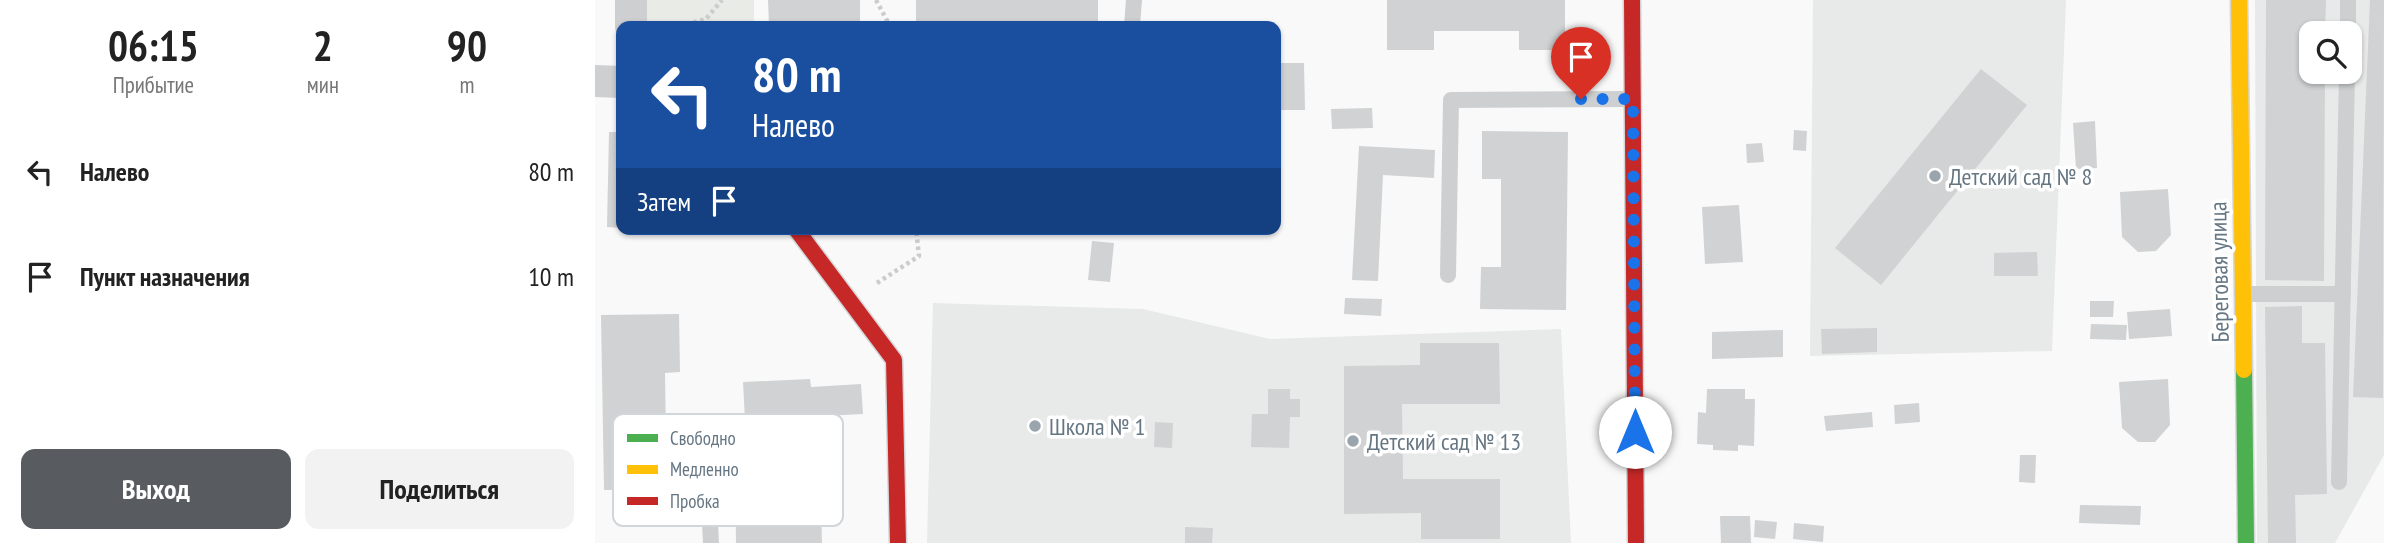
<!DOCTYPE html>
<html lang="ru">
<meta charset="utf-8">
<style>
:root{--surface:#fff;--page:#f2f2f2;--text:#222;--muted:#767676;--accent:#585c60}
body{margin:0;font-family:"PT Sans Narrow",sans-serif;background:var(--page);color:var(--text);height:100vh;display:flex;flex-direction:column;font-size:26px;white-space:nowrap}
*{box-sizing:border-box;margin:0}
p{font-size:23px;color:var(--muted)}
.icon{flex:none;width:38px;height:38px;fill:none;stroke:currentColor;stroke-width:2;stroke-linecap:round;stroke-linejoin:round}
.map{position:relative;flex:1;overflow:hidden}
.details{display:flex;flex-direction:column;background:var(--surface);width:595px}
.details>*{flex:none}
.hud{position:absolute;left:21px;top:21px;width:665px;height:214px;border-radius:14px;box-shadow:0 2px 5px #0004;background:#1a4fa0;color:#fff;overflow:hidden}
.controls{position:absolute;left:1704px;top:21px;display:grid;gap:14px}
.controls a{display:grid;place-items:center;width:63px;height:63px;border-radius:14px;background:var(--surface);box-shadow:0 2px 5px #0004;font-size:35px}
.pin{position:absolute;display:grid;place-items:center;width:60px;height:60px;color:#fff;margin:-72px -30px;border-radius:50% 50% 50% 0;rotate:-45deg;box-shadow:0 0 7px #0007}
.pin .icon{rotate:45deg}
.me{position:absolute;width:77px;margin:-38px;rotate:0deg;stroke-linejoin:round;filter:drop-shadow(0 0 5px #0008)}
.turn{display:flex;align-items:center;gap:24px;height:147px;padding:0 21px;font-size:32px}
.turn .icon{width:91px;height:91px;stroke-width:2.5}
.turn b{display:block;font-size:49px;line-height:60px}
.then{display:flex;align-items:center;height:66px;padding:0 21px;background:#0003;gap:14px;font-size:26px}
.eta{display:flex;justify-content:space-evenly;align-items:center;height:119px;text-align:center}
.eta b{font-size:42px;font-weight:600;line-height:49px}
.cta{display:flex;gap:14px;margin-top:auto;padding:14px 21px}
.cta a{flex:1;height:80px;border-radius:14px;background:var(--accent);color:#fff;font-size:28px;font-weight:600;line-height:80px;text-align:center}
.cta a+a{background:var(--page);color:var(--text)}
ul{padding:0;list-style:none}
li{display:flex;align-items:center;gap:21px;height:105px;padding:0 21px}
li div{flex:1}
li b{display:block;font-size:26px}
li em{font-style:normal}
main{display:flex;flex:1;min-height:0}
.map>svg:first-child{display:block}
.built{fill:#e8e9e9;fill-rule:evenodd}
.green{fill:#e8ebe6}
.building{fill:#d0d2d3}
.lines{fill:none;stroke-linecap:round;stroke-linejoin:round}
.fast-casing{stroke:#d5d6d7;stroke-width:19}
.slow-casing{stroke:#d5d6d7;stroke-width:19}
.jam-casing{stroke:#d5d6d7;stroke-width:19}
.path{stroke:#cbcccd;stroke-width:4.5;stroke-dasharray:3.5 3.5;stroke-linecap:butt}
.lane{stroke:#cecfd0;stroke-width:16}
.street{stroke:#cecfd0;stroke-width:32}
.fast{stroke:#4caf50;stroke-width:16}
.slow{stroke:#ffc107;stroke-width:16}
.jam{stroke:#c62828;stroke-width:16}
.route{stroke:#1a73e8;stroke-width:12;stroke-dasharray:0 21.6}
.poi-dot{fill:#99a4ac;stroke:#fff;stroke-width:2.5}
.labels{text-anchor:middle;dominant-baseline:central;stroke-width:7;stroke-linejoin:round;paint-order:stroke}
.poi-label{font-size:24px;fill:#657683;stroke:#fff;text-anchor:start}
.street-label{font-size:24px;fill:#657683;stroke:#fff}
.key{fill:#fff;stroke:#d1d6da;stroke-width:2}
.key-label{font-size:19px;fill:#657683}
</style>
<main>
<section class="details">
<div class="eta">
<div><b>06:15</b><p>Прибытие</p></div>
<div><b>2</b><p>мин</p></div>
<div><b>90</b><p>m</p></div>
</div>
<ul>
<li><svg class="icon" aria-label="left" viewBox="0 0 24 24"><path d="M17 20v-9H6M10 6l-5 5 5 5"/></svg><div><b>Налево</b></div><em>80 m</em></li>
<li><svg class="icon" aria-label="arrive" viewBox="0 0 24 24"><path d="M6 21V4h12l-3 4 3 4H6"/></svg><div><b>Пункт назначения</b></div><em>10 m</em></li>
</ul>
<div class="cta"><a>Выход</a><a>Поделиться</a></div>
</section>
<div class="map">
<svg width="1789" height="543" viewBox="0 0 1789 543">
<rect width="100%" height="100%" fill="#f9f9f9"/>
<g class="built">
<path d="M 1218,0 L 1471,0 L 1457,351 L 1215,356 Z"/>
<path d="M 1660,0 L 1789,0 L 1789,455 L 1740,543 L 1662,543 ZM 1717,33 L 1755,33 L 1755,72 L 1717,72 Z"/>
<path d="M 338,303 L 548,309 L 675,339 L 966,329 L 976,543 L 332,543 Z"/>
</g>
<path class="green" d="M 45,0 L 159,0 L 159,26 L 44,26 Z"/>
<g class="building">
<path d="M 173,0 L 265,0 L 265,26 L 174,26 Z"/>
<rect x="321" y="0" width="182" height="26"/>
<path d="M 792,0 L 970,0 L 970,50 L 924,50 L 924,31 L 839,31 L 839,50 L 792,50 Z"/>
<path d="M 1671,0 L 1731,0 L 1730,33 L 1717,33 L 1717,72 L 1730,72 L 1729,281 L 1670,280 Z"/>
<path d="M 1775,0 L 1789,0 L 1788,398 L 1758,397 Z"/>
<path d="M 681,63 L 709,63 L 710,110 L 681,110 Z"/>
<path d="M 1386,69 L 1432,105 L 1286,285 L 1240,248 Z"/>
<path d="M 777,108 L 778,128 L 737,129 L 736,109 Z"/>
<path d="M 1500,121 L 1502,168 L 1481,169 L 1478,123 Z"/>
<path d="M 1199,130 L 1212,131 L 1211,151 L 1198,150 Z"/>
<path d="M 887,131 L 973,132 L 971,310 L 885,309 L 886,267 L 906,267 L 906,179 L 887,179 Z"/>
<path d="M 14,132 L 26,132 L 26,228 L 12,227 Z"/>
<path d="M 1167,143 L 1169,162 L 1152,163 L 1151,144 Z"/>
<path d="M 764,146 L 840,150 L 839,178 L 788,175 L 783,281 L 757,280 Z"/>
<path d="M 1573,189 L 1576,235 L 1561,251 L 1543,252 L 1527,237 L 1525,192 Z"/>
<path d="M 1144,205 L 1148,262 L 1110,264 L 1107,207 Z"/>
<path d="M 497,241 L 519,243 L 515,282 L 493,280 Z"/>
<path d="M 1442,252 L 1443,276 L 1399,276 L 1399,253 Z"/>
<path d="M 750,298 L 787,299 L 786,316 L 749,314 Z"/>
<path d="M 1495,301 L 1519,301 L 1518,317 L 1495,317 Z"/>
<path d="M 1707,306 L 1707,343 L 1730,343 L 1732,494 L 1700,495 L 1701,543 L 1673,543 L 1670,307 Z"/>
<path d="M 1575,309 L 1577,336 L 1534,339 L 1532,312 Z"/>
<path d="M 84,314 L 85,372 L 70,373 L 71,441 L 86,441 L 87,489 L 9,490 L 6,315 Z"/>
<path d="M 1496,324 L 1532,325 L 1531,340 L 1495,339 Z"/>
<path d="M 1282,328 L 1282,352 L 1227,354 L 1226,329 Z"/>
<path d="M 1188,330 L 1188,357 L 1117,359 L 1117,332 Z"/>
<path d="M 825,343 L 904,343 L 905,404 L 807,404 L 808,479 L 905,479 L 905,539 L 826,539 L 826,513 L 749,514 L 749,366 L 825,365 Z"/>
<path d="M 215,379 L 216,387 L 266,384 L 268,414 L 150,420 L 148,382 Z"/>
<path d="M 1573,379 L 1575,425 L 1560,442 L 1543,442 L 1527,428 L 1524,382 Z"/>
<path d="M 673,389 L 695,389 L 695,399 L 705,399 L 705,417 L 695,417 L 694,448 L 656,447 L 657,414 L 673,414 Z"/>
<path d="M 1112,389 L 1150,389 L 1150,399 L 1160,399 L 1159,446 L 1143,445 L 1143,451 L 1118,450 L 1118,445 L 1102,444 L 1103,412 L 1111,413 Z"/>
<path d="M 1324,403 L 1325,422 L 1300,424 L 1299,405 Z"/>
<path d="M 1277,412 L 1278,427 L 1231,431 L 1229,416 Z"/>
<path d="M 560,422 L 578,423 L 577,448 L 559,447 Z"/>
<path d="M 1425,455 L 1441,455 L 1440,483 L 1424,482 Z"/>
<path d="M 225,468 L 227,543 L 141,543 L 140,469 Z"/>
<path d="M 1485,505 L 1546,506 L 1545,525 L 1484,523 Z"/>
<path d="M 1125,516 L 1155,516 L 1156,543 L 1126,543 Z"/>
<path d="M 1160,520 L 1182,522 L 1180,539 L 1159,537 Z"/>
<path d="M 1199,523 L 1229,526 L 1228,542 L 1198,539 Z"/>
<path d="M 590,527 L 618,528 L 617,543 L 590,543 Z"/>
</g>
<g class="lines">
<defs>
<path id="fast" d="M 1649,370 L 1651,543"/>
<path id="slow" d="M 1644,0 L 1649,370"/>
<g id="jam">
<path d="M 1037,0 L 1041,543"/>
<path d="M 201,229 L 299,360 L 303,543"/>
</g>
</defs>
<use href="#fast" class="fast-casing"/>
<use href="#slow" class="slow-casing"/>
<use href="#jam" class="jam-casing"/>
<g class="path">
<path d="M 281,0 L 295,26"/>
<path d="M 85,26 L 111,19 L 127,0"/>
<path d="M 282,283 L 324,256 L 321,229"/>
</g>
<g class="lane">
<path d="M 537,26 L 539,0"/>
<path d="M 1753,33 L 1753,0"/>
<path d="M 853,275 L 856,100 L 1038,99"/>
<path d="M 1647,294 L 1748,294"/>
<path d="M 1744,482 L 1752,72"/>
<path d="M 114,503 L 116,543"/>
</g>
<g class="street">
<path d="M 36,26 L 36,0"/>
<path d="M 0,81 L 26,82"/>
</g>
<use href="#fast" class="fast"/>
<use href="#slow" class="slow"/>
<use href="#jam" class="jam"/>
</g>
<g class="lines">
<path class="route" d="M 986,99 L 1038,99 L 1040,432"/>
</g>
<g class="poi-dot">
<circle cx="1340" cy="176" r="7"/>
<circle cx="440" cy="426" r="7"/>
<circle cx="758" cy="441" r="7"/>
</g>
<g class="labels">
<g class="poi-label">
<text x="1354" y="176">Детский сад № 8</text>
<text x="454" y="426">Школа № 1</text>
<text x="772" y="441">Детский сад № 13</text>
</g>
<g class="street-label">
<text transform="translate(1624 272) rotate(-91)">Береговая улица</text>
</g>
</g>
<rect x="18" y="414" width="230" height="112" rx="10" class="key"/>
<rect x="32" y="434" width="31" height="8" fill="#4caf50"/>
<rect x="32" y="465" width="31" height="9" fill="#ffc107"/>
<rect x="32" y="497" width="31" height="8" fill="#c62828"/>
<g class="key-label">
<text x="75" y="445">Свободно</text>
<text x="75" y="476">Медленно</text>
<text x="75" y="508">Пробка</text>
</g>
</svg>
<div class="controls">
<a><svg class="icon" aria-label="search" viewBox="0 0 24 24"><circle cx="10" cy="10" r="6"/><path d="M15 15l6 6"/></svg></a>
</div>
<div class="pin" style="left:986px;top:99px;background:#d93025"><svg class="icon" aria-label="arrive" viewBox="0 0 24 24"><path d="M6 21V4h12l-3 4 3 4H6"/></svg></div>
<svg class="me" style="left:1040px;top:432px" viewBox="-20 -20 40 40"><circle r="19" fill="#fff"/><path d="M0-13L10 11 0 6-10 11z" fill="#1a73e8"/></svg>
<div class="hud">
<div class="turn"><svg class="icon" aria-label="left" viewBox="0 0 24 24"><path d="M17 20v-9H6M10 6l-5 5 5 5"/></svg><div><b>80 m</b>Налево</div></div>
<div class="then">Затем<svg class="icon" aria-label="arrive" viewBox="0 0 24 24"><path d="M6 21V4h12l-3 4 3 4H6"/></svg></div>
</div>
</div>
</main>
